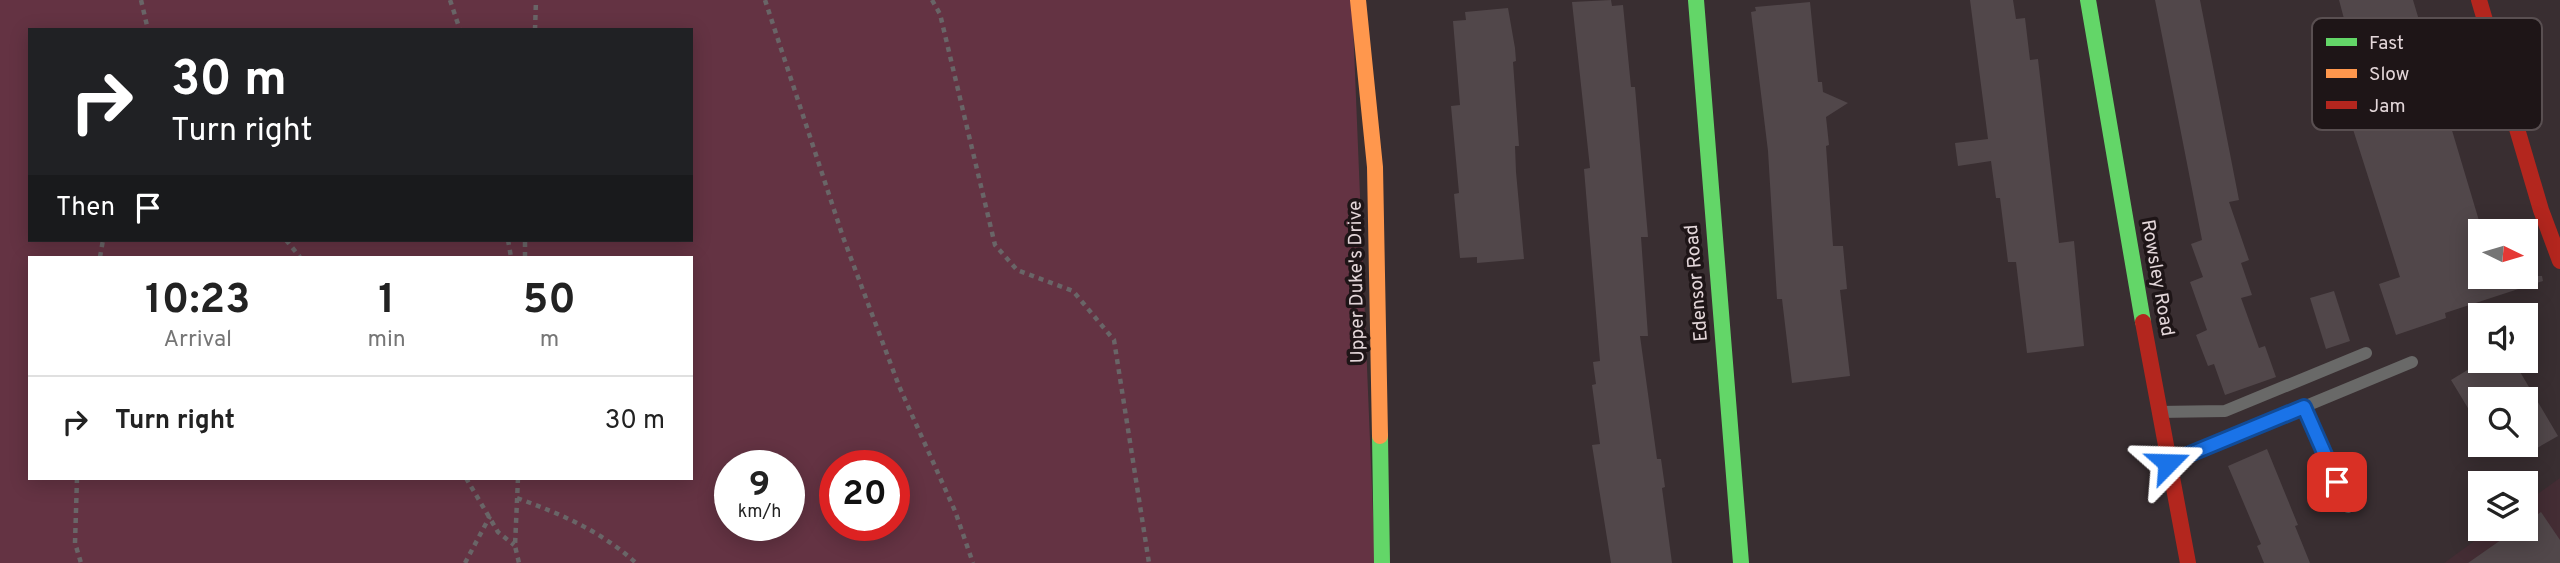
<!DOCTYPE html>
<style>
:root{--surface:#fff;--page:#f2f2f2;--text:#222;--muted:#767676;--line:#e0e0e0}
body{margin:0;font-family:Overpass,sans-serif;background:var(--page);color:var(--text);height:100vh;display:flex;flex-direction:column;font-size:26px;white-space:nowrap}
*{box-sizing:border-box;margin:0}
p{font-size:23px;color:var(--muted)}
.icon{flex:none;width:38px;height:38px;fill:none;stroke:currentColor;stroke-width:2;stroke-linecap:round;stroke-linejoin:round}
.map{position:relative;flex:1;overflow:hidden}
.drawer{position:absolute;left:28px;top:256px;width:665px;height:224px;display:flex;flex-direction:column;background:var(--surface);border-radius:0px;box-shadow:0 4px 18px #0003}
.drawer>*{flex:none}
.guide{position:absolute;left:28px;top:28px;width:665px;height:214px;border-radius:0px;box-shadow:0 4px 18px #0003;background:#202124;color:#fff;overflow:hidden}
.needle{width:46px;rotate:95deg}
.fabs{position:absolute;left:2468px;top:219px;display:grid;gap:14px}
.fabs a{display:grid;place-items:center;width:70px;height:70px;border-radius:0px;background:var(--surface);box-shadow:0 4px 18px #0003;font-size:35px}
.speed{position:absolute;left:714px;top:450px;display:flex;gap:14px;font-size:35px;font-weight:700;text-align:center}
.speed>*{display:grid;place-content:center;width:91px;height:91px;border-radius:50%;background:var(--surface);box-shadow:0 4px 18px #0003;line-height:1}
.speed small{font-size:18px;font-weight:400}
.speed .limit{border:10px solid #d22;background:#fff;color:#111}
.pin{position:absolute;display:grid;place-items:center;width:60px;height:60px;color:#fff;margin:-30px;border-radius:14px;box-shadow:0 4px 10px #0006}
.me{position:absolute;width:77px;margin:-38px;rotate:68deg;stroke-linejoin:round;filter:drop-shadow(0 0 5px #0008)}
.turn{display:flex;align-items:center;gap:24px;height:147px;padding:0 28px;font-size:32px}
.turn .icon{width:91px;height:91px;stroke-width:2.5}
.turn b{display:block;font-size:49px;line-height:60px}
.then{display:flex;align-items:center;height:66px;padding:0 28px;background:#0003;gap:14px;font-size:26px}
.eta{display:flex;justify-content:space-evenly;align-items:center;height:119px;text-align:center}
.eta b{font-size:42px;font-weight:700;line-height:49px}
ul{padding:0;list-style:none}
li{display:flex;align-items:center;gap:21px;height:91px;padding:0 28px;border-top:2px solid var(--line)}
li div{flex:1}
li b{display:block;font-size:26px}
li em{font-style:normal}
.map>svg:first-child{display:block}
.built{fill:#442d34}
.green{fill:#643343;fill-rule:evenodd}
.building{fill:#51474a}
.lines{fill:none;stroke-linecap:round;stroke-linejoin:round}
.path{stroke:#696567;stroke-width:4.5;stroke-dasharray:5 5;stroke-linecap:butt}
.lane{stroke:#696968;stroke-width:12}
.fast{stroke:#63d668;stroke-width:16}
.slow{stroke:#ff974d;stroke-width:16}
.jam{stroke:#b3261e;stroke-width:16}
.route-casing{stroke:#114b97;stroke-width:18}
.route{stroke:#1a73e8;stroke-width:12}
.labels{text-anchor:middle;dominant-baseline:central;stroke-width:7;stroke-linejoin:round;paint-order:stroke}
.street-label{font-size:19px;fill:#e3d6d9;stroke:#1e1517}
.key{fill:#1e1517;stroke:#594f51;stroke-width:2}
.key-label{font-size:19px;fill:#e3d6d9}
</style>
<div class="map">
<svg width="2560" height="563" viewBox="0 0 2560 563">
<rect width="100%" height="100%" fill="#392e31"/>
<path class="built" d="M 2560,478 L 2560,563 L 2444,563 L 2491,529 L 2525,528 L 2525,503 Z"/>
<path class="green" d="M 0,0 L 1352,0 L 1375,563 L 0,563 ZM 30,30 L 691,30 L 691,240 L 30,240 ZM 30,257 L 691,257 L 691,478 L 30,478 ZM 730,466 L 789,466 L 789,525 L 730,525 ZM 835,466 L 894,466 L 894,525 L 835,525 Z"/>
<g class="building">
<path d="M 1611,0 L 1612,6 L 1623,5 L 1631,87 L 1635,87 L 1648,237 L 1641,237 L 1648,336 L 1640,336 L 1657,459 L 1661,459 L 1665,487 L 1662,488 L 1672,563 L 1611,563 L 1592,445 L 1600,444 L 1592,385 L 1596,384 L 1593,362 L 1600,361 L 1584,169 L 1590,168 L 1572,2 Z"/>
<path d="M 1970,0 L 2013,0 L 2016,19 L 2025,18 L 2030,60 L 2038,59 L 2059,243 L 2074,241 L 2084,346 L 2027,353 L 2016,262 L 2008,262 L 2000,198 L 1996,198 L 1991,161 L 1958,166 L 1955,143 L 1988,139 Z"/>
<path d="M 2155,0 L 2200,0 L 2239,200 L 2229,202 L 2249,260 L 2241,263 L 2252,295 L 2241,298 L 2259,348 L 2265,346 L 2276,377 L 2225,395 L 2214,364 L 2208,366 L 2196,335 L 2207,330 L 2190,282 L 2203,277 L 2191,244 L 2202,240 Z"/>
<path d="M 2339,0 L 2413,0 L 2480,224 L 2480,276 L 2542,276 L 2543,281 L 2445,313 L 2446,318 L 2396,335 L 2379,284 L 2400,277 L 2351,123 L 2366,118 L 2346,47 L 2351,45 Z"/>
<path d="M 1810,2 L 1818,82 L 1822,82 L 1823,92 L 1848,103 L 1826,117 L 1829,145 L 1826,146 L 1833,246 L 1843,246 L 1847,289 L 1840,290 L 1850,376 L 1792,383 L 1782,299 L 1777,299 L 1768,151 L 1751,12 L 1756,11 L 1755,7 Z"/>
<path d="M 1508,8 L 1515,48 L 1516,61 L 1513,62 L 1519,146 L 1515,146 L 1516,172 L 1524,259 L 1477,263 L 1477,257 L 1460,258 L 1454,194 L 1459,193 L 1451,106 L 1460,105 L 1453,21 L 1466,20 L 1465,12 Z"/>
<path d="M 2334,291 L 2350,341 L 2326,349 L 2310,298 Z"/>
<path d="M 2484,360 L 2513,360 L 2558,436 L 2525,455 L 2525,399 L 2480,399 L 2480,428 L 2451,380 Z"/>
<path d="M 2267,449 L 2298,525 L 2295,526 L 2310,563 L 2264,563 L 2257,546 L 2261,544 L 2228,466 Z"/>
<path d="M 2541,512 L 2560,540 L 2560,563 L 2468,563 L 2518,528 L 2525,528 L 2525,523 Z"/>
</g>
<g class="lines">
<g class="path">
<path d="M 141,0 L 148,30"/>
<path d="M 450,0 L 460,30"/>
<path d="M 765,0 L 843,237 L 899,386 L 955,511 L 973,563"/>
<path d="M 932,0 L 940,14 L 995,245 L 1017,270 L 1073,291 L 1114,340 L 1149,563"/>
<path d="M 535,30 L 536,0"/>
<path d="M 286,240 L 300,257"/>
<path d="M 508,240 L 511,257"/>
<path d="M 100,257 L 103,240"/>
<path d="M 525,257 L 525,240"/>
<path d="M 77,478 L 75,543 L 81,563"/>
<path d="M 466,478 L 498,532 L 514,545"/>
<path d="M 518,478 L 515,546 L 519,563"/>
<path d="M 517,498 C 561,514 601,531 636,563"/>
<path d="M 465,563 L 490,516"/>
</g>
<g class="lane">
<path d="M 2304,407 L 2348,507"/>
<path d="M 2158,412 L 2225,411 L 2366,353"/>
<path d="M 2169,463 L 2412,362"/>
</g>
<g class="fast">
<path d="M 1696,0 L 1741,563"/>
<path d="M 2088,0 L 2143,322"/>
<path d="M 1380,436 L 1382,563"/>
</g>
<path class="slow" d="M 1358,0 L 1375,167 L 1380,436"/>
<g class="jam">
<path d="M 2479,0 L 2541,210 L 2560,261"/>
<path d="M 2143,322 L 2188,563"/>
</g>
</g>
<g class="lines">
<defs>
<path id="route" d="M 2168,463 L 2304,407 L 2337,482"/>
</defs>
<use href="#route" class="route-casing"/>
<use href="#route" class="route"/>
</g>
<g class="labels">
<g class="street-label">
<text transform="translate(2157 278) rotate(80)">Rowsley Road</text>
<text transform="translate(1357 282) rotate(-91)">Upper Duke's Drive</text>
<text transform="translate(1697 283) rotate(-95)">Edensor Road</text>
</g>
</g>
<rect x="2312" y="18" width="230" height="112" rx="10" class="key"/>
<rect x="2326" y="38" width="31" height="8" fill="#63d668"/>
<rect x="2326" y="69" width="31" height="9" fill="#ff974d"/>
<rect x="2326" y="101" width="31" height="8" fill="#b3261e"/>
<g class="key-label">
<text x="2369" y="49">Fast</text>
<text x="2369" y="80">Slow</text>
<text x="2369" y="112">Jam</text>
</g>
</svg>
<div class="fabs">
<a><svg class="needle" viewBox="-14 -14 28 28"><path d="M0-13l5 13h-10z" fill="#e53935"/><path d="M0 13l5-13h-10z" fill="#767676"/></svg></a>
<a><svg class="icon" aria-label="sound" viewBox="0 0 24 24"><path d="M4 9h4l5-4v14l-5-4H4zM17 9q2 3 0 6"/></svg></a>
<a><svg class="icon" aria-label="search" viewBox="0 0 24 24"><circle cx="10" cy="10" r="6"/><path d="M15 15l6 6"/></svg></a>
<a><svg class="icon" aria-label="layers" viewBox="0 0 24 24"><path d="M12 4l9 5-9 5-9-5zM3 14l9 5 9-5"/></svg></a>
</div>
<div class="speed"><div>9<small>km/h</small></div><div class="limit">20</div></div>
<div class="pin" style="left:2337px;top:482px;background:#d93025"><svg class="icon" aria-label="arrive" viewBox="0 0 24 24"><path d="M6 21V4h12l-3 4 3 4H6"/></svg></div>
<svg class="me" style="left:2168px;top:463px" viewBox="-20 -20 40 40"><path d="M0-17L14 15 0 8-14 15z" fill="#1a73e8" stroke="#fff" stroke-width="4"/></svg>
<div class="guide">
<div class="turn"><svg class="icon" aria-label="right" viewBox="0 0 24 24"><path d="M7 20v-9h11M14 6l5 5-5 5"/></svg><div><b>30 m</b>Turn right</div></div>
<div class="then">Then<svg class="icon" aria-label="arrive" viewBox="0 0 24 24"><path d="M6 21V4h12l-3 4 3 4H6"/></svg></div>
</div>
<section class="drawer">
<div class="eta">
<div><b>10:23</b><p>Arrival</p></div>
<div><b>1</b><p>min</p></div>
<div><b>50</b><p>m</p></div>
</div>
<ul>
<li><svg class="icon" aria-label="right" viewBox="0 0 24 24"><path d="M7 20v-9h11M14 6l5 5-5 5"/></svg><div><b>Turn right</b></div><em>30 m</em></li>
</ul>
</section>
</div>
